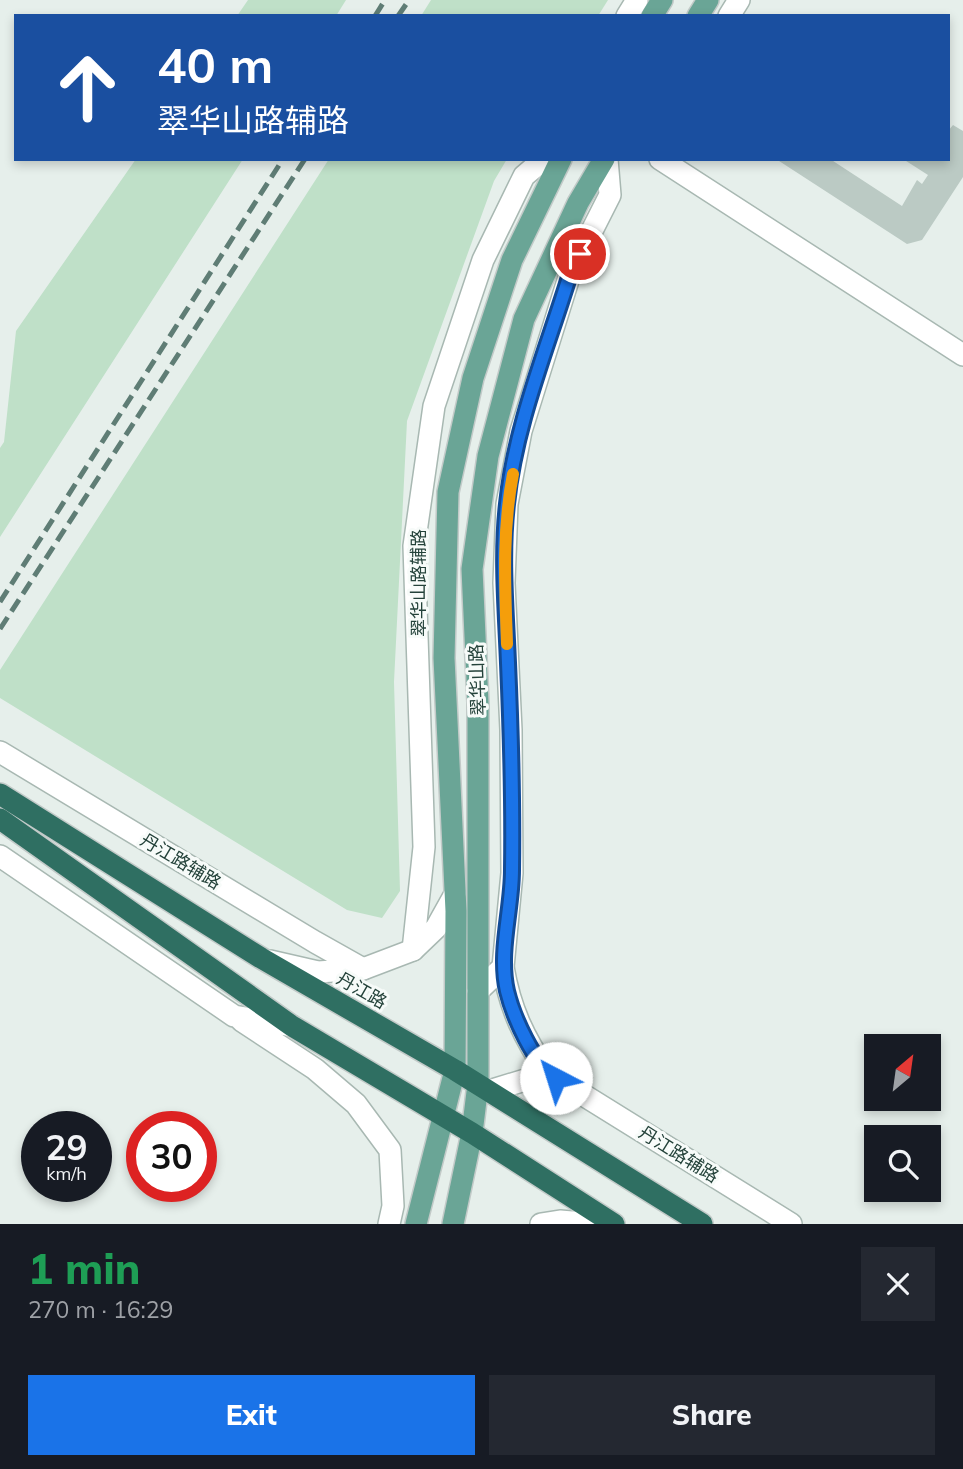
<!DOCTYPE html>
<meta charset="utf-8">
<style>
:root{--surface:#171b24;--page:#242831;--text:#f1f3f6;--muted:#9ea1a6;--accent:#1a73e8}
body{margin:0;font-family:Mulish,"Noto Sans SC",sans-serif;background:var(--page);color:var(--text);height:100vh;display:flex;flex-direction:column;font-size:26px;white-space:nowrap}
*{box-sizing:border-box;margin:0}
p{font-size:23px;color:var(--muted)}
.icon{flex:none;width:38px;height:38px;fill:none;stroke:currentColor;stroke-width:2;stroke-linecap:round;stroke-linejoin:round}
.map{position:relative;height:1224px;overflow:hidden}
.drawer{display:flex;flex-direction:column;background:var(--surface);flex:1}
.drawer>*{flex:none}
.banner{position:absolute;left:14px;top:14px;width:936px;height:147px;border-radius:0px;box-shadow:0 4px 10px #0003;background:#1a4fa0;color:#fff;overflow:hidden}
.needle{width:46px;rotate:29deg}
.fabs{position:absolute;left:864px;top:1034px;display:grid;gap:14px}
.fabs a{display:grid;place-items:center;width:77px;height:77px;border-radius:0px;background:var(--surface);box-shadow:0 4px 10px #0003;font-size:35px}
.speed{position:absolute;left:21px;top:1111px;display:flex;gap:14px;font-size:35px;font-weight:700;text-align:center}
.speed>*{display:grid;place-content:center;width:91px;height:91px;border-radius:50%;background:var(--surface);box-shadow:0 4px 10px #0003;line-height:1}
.speed small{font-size:18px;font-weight:400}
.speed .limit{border:10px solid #d22;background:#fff;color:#111}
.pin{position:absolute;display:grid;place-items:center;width:60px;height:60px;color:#fff;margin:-30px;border:4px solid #fff;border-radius:50%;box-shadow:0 2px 7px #0007}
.me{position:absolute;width:77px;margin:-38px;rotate:320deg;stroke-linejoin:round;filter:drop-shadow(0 0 5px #0008)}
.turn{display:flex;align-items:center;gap:24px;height:147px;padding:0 28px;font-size:32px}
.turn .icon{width:91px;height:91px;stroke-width:2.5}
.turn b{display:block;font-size:49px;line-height:60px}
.round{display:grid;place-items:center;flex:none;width:74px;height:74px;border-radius:0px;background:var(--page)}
.overview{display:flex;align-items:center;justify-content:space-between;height:119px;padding:0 28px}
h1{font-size:42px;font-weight:800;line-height:52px;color:#1e9e55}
.button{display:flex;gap:14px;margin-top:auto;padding:14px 28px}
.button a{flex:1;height:80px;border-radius:0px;background:var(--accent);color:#fff;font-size:28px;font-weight:800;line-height:80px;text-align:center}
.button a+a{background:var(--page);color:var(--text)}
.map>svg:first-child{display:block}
.green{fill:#bfe0c8}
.building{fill:#bbcac4}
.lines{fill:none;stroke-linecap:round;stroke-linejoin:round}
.minor-casing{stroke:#a8b8b2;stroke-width:24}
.major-casing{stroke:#c2cac8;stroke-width:24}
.highway-casing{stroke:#c2cac8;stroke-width:24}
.minor{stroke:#fff;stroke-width:21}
.major{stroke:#6aa596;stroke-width:21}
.highway{stroke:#2f6f62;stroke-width:21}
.rail{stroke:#5f7d75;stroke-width:5;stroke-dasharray:14 7;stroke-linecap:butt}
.route-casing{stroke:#114b97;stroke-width:18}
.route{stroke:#1a73e8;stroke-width:12}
.slow{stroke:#f59e0b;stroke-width:12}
.labels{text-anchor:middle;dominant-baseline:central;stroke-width:6;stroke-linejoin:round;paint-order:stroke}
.street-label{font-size:18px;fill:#24423a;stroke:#f7fbf9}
</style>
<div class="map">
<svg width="963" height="1224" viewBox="0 0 963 1224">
<rect width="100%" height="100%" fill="#e6efeb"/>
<g class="green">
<path d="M 248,0 L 346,0 L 336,16 L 237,16 Z"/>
<path d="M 431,0 L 608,0 L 598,16 L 421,16 Z"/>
<path d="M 136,159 L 243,159 L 0,537 L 0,448 L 4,442 L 16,331 Z"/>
<path d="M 329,159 L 507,159 L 494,181 L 407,421 L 394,682 L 400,891 L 382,918 L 347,910 L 0,698 L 0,670 Z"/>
</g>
<path class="building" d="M 953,125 L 963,131 L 963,177 L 922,240 L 907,244 L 776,159 L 830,159 L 902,206 L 917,180 L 922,184 L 928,175 L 903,159 L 948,159 L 948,131 Z"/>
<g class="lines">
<defs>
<g id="minor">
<path d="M 627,16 L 637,0"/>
<path d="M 729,16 L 739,0"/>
<path d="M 660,159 L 963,355"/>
<path d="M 0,752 L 315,942 L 363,969"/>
<path d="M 0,856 L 234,1016 L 292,1026"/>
<path d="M 413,950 L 424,847 L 414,546 L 434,406 L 483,260 L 524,176 L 544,159"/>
<path d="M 270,961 L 318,972 L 363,969 L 413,950 L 436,928 L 455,894"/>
<path d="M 503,967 C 510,1009 524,1038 548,1073"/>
<path d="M 478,991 L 503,967 L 512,873 L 511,730 L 504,583 L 507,504 L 521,431 L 570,274 L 610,195 L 607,159"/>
<path d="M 242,1021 L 315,1069 L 356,1104 L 390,1150 L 393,1206 L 389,1224"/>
<path d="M 489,1091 L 548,1073 L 791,1224"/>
<path d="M 541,1224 L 560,1221 L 595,1224"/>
</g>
<g id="major">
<path d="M 652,16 L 662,0"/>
<path d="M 698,16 L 708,0"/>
<path d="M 416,1224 L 455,1070 L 456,911 L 444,658 L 448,492 L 473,378 L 512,260 L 561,159"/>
<path d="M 453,1224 L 472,1133 L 478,1084 L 478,703 L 472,569 L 488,456 L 524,319 L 578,203 L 604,159"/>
</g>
<g id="highway">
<path d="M 0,794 L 261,958 L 455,1070 L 702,1224"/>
<path d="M 0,819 L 292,1026 L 472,1133 L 614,1224"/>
</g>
</defs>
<use href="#minor" class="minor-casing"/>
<use href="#major" class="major-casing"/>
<use href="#highway" class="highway-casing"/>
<use href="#minor" class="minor"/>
<use href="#major" class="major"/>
<use href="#highway" class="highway"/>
<g class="rail">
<path d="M 375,16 L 385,0"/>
<path d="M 398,16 L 409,0"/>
<path d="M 0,602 L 283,159"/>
<path d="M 0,629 L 305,159"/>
</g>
</g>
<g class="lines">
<defs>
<path id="route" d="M 556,1078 C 534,1064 513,1016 507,991 C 498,952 512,910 512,870 C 513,801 511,732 508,663 C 506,611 501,556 507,504 C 515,425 547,349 570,274 L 580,254"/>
</defs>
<use href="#route" class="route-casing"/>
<use href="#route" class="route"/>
<path class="slow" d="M 507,644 C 505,587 502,530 513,474"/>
</g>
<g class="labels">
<g class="street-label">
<text transform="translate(418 583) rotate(-90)">翠华山路辅路</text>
<text transform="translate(477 680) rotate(-92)">翠华山路</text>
<text transform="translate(181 861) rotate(31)">丹江路辅路</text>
<text transform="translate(362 990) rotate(30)">丹江路</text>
<text transform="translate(679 1154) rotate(32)">丹江路辅路</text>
</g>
</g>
</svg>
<div class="fabs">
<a><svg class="needle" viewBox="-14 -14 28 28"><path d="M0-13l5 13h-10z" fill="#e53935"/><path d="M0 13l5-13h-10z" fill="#9ea1a6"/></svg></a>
<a><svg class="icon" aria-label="search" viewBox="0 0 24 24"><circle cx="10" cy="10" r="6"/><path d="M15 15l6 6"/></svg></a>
</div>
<div class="speed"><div>29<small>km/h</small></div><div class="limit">30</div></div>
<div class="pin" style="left:580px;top:254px;background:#d93025"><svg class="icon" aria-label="arrive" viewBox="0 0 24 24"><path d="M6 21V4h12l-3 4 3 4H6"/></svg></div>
<svg class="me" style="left:556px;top:1078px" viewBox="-20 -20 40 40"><circle r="19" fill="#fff"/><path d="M0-13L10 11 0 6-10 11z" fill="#1a73e8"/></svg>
<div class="banner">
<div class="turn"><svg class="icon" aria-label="ahead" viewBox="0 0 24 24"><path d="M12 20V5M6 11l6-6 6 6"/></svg><div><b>40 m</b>翠华山路辅路</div></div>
</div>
</div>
<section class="drawer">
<div class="overview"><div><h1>1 min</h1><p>270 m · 16:29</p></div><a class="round"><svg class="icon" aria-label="close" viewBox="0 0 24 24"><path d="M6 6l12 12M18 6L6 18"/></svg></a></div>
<div class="button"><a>Exit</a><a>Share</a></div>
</section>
